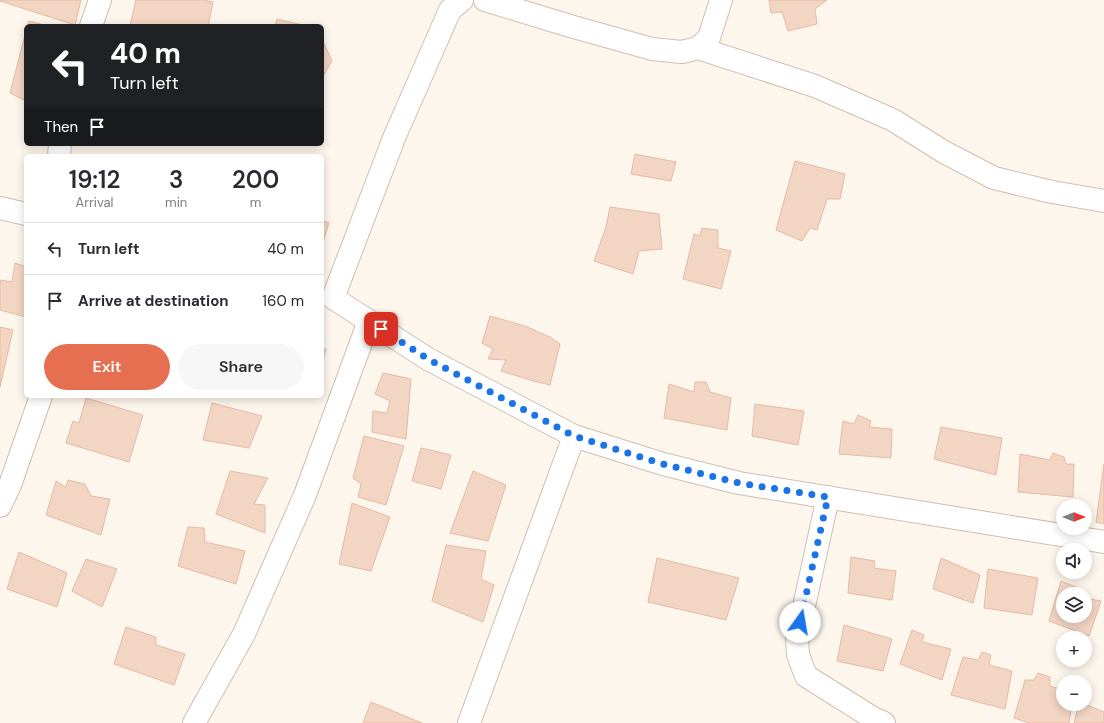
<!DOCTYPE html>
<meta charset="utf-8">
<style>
:root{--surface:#fff;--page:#f7f7f7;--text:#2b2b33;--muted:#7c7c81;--line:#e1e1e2;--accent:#e76f51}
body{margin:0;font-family:"DM Sans",sans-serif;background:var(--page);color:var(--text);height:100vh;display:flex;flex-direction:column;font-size:15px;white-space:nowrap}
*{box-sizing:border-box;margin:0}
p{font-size:13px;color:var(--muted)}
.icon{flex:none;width:22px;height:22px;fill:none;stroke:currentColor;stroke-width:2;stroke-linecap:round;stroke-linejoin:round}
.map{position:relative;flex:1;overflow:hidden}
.panel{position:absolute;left:24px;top:154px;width:300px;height:244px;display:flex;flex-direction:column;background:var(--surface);border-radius:6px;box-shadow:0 2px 10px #0003}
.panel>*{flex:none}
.guide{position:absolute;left:24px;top:24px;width:300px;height:122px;border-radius:6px;box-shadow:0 2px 10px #0003;background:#202124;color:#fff;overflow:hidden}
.needle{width:26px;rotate:90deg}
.tools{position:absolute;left:1056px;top:499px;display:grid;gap:8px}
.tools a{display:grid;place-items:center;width:36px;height:36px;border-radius:50%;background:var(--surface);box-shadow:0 2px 10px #0003;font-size:20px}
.pin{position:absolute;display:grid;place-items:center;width:34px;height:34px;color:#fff;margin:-17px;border-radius:8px;box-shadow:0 2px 6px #0006}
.me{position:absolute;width:44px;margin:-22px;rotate:13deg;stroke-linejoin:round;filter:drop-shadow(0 0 3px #0008)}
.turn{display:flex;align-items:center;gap:14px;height:84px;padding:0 20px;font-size:18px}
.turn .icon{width:52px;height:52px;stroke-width:2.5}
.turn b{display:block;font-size:28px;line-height:34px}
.then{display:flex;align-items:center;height:38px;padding:0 20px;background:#0003;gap:8px;font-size:15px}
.eta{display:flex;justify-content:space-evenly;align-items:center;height:68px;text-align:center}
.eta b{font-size:24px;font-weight:600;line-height:28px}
.action{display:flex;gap:8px;margin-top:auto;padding:8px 20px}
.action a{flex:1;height:46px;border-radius:24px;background:var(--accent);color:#fff;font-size:16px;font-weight:600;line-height:46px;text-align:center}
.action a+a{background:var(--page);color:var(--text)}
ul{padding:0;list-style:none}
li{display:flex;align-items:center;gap:12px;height:52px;padding:0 20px;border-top:1px solid var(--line)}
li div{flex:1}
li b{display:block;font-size:15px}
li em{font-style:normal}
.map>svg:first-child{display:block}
.building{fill:#f3d5c3;stroke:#e6bba3}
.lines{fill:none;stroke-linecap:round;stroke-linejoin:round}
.minor-casing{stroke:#d1beb0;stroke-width:24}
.minor{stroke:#fff;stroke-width:22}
.route{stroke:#1a73e8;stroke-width:7;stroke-dasharray:0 12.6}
</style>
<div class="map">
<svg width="1104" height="723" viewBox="0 0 1104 723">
<rect width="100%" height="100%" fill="#fdf6ec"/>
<g class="building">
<path d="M 0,0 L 81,0 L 75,25 L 0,1 Z"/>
<path d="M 136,0 L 203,0 L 213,2 L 208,26 L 130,26 Z"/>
<path d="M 769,0 L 827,0 L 815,9 L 817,24 L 788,31 L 782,12 L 771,13 Z"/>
<path d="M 277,19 L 307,26 L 275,26 Z"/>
<path d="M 29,21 L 48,26 L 27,26 Z"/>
<path d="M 26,31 L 26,101 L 10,93 Z"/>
<path d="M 322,39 L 332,61 L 322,78 Z"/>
<path d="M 635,154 L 676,162 L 671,181 L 631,174 Z"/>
<path d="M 795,161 L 845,174 L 840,199 L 827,199 L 817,230 L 810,228 L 802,241 L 776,230 Z"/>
<path d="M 610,207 L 659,214 L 662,249 L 639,251 L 633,274 L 594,261 L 606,227 Z"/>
<path d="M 322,220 L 329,223 L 322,245 Z"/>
<path d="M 702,228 L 718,230 L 718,248 L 731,251 L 721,289 L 683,279 L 694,234 L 700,236 Z"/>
<path d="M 15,263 L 26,267 L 26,317 L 0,310 L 0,280 L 12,282 Z"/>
<path d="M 490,316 L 525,326 L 550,337 L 560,344 L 550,385 L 530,380 L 501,371 L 506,360 L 488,359 L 493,349 L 482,343 Z"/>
<path d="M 0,327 L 13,330 L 0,387 Z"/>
<path d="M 322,348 L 326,349 L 322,366 Z"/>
<path d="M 383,373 L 411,379 L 406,439 L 372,432 L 373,411 L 387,413 L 390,401 L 375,394 Z"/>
<path d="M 695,382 L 706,382 L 710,392 L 731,398 L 727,430 L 664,418 L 669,384 L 694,392 Z"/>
<path d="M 86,398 L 143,415 L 129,462 L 66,443 L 73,421 L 79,423 Z"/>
<path d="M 212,403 L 262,416 L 249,448 L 203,440 Z"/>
<path d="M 755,404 L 804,411 L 798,445 L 752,436 Z"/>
<path d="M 858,415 L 871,421 L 869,427 L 892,429 L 891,458 L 839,454 L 843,421 L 854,424 Z"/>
<path d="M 941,427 L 1002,438 L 996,475 L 934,459 Z"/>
<path d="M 364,436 L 404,446 L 386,505 L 358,497 L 361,484 L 353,478 Z"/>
<path d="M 421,448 L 451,455 L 441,489 L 412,481 Z"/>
<path d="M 1053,453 L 1064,457 L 1066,464 L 1074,464 L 1073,497 L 1018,492 L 1020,454 L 1050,460 Z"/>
<path d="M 1104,464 L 1104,524 L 1096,522 Z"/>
<path d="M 230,471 L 268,478 L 254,504 L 265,505 L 265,533 L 216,514 Z"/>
<path d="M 473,471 L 506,485 L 488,541 L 450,533 Z"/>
<path d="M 68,480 L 85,484 L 91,496 L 110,499 L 101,535 L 46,515 L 56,481 L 66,487 Z"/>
<path d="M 352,503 L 390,517 L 371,571 L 339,564 Z"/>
<path d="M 188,527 L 204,528 L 205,542 L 245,551 L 236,584 L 178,566 Z"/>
<path d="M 446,545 L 486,551 L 481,579 L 494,585 L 483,622 L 432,601 Z"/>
<path d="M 19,552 L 67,573 L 57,607 L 7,589 Z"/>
<path d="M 851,557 L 875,561 L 874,568 L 896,571 L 892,600 L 848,593 Z"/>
<path d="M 657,558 L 739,578 L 726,620 L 648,602 Z"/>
<path d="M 941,558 L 980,575 L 973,603 L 933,589 Z"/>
<path d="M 86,559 L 117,569 L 102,607 L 72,591 Z"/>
<path d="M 988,569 L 1038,578 L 1032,615 L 984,608 Z"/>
<path d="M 1061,581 L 1078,588 L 1078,594 L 1063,594 L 1063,616 L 1085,616 L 1085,598 L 1101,601 L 1089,636 L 1049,621 Z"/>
<path d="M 844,625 L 892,639 L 883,671 L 837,661 Z"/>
<path d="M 126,627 L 156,637 L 156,645 L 185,654 L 174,685 L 114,664 Z"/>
<path d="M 912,630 L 924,635 L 922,642 L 951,649 L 942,680 L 900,664 Z"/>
<path d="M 982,652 L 991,655 L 989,665 L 1012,671 L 1005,709 L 951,695 L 963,657 L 978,660 Z"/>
<path d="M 1038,673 L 1050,677 L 1050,686 L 1063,690 L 1063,704 L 1072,704 L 1069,723 L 1029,723 L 1014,718 L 1025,680 L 1034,680 Z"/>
<path d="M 371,702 L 422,723 L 363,723 Z"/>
<path d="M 1079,704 L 1085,704 L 1104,712 L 1104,723 L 1074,723 Z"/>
</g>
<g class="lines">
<defs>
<g id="minor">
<path d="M 462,0 L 450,10 L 394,138 L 333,298 L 428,359 L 574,436 L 663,464 L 739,483 L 1104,542"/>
<path d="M 485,0 L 570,26 L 652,49 L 682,52 L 698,48 L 709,38 L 721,0"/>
<path d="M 91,26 L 100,0"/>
<path d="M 698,48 L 815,86 L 893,120 L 944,152 L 994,178 L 1052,192 L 1104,201"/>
<path d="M 59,156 L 60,144"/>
<path d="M 0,208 L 26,214"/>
<path d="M 828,497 L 797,638 L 798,655 L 806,676 L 873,718 L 884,723"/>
<path d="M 0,506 L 10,485 L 41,396"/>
<path d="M 194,723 L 244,634 L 305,495 L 369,321"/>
<path d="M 469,723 L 574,436"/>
</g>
</defs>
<use href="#minor" class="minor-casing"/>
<use href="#minor" class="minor"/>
</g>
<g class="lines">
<path class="route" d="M 381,329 L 428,359 L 574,436 L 663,464 L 739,483 L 828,497 L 800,622"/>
</g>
</svg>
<div class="tools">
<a><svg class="needle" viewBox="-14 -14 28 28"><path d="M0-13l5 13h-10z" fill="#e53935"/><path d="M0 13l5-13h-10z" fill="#7c7c81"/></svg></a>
<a><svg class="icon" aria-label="sound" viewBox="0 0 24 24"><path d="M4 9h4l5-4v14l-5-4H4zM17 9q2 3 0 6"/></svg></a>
<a><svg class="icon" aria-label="layers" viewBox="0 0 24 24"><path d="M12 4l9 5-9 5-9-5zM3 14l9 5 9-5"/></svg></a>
<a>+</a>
<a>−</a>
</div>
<div class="pin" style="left:381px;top:329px;background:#d93025"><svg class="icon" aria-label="arrive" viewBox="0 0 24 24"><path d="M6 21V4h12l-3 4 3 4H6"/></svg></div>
<svg class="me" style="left:800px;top:622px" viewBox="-20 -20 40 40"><circle r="19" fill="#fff"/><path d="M0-13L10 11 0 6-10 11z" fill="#1a73e8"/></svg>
<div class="guide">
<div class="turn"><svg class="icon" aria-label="left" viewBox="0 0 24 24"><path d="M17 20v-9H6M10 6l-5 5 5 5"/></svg><div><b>40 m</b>Turn left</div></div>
<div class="then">Then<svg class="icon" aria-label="arrive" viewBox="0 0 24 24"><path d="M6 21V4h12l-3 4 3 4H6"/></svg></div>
</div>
<section class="panel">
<div class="eta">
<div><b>19:12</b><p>Arrival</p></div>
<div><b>3</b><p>min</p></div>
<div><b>200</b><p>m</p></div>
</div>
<ul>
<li><svg class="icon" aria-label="left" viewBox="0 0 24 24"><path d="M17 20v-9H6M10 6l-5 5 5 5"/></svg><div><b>Turn left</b></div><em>40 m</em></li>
<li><svg class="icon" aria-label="arrive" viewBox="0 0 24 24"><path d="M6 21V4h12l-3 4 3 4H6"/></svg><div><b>Arrive at destination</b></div><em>160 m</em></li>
</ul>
<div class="action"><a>Exit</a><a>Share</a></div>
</section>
</div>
